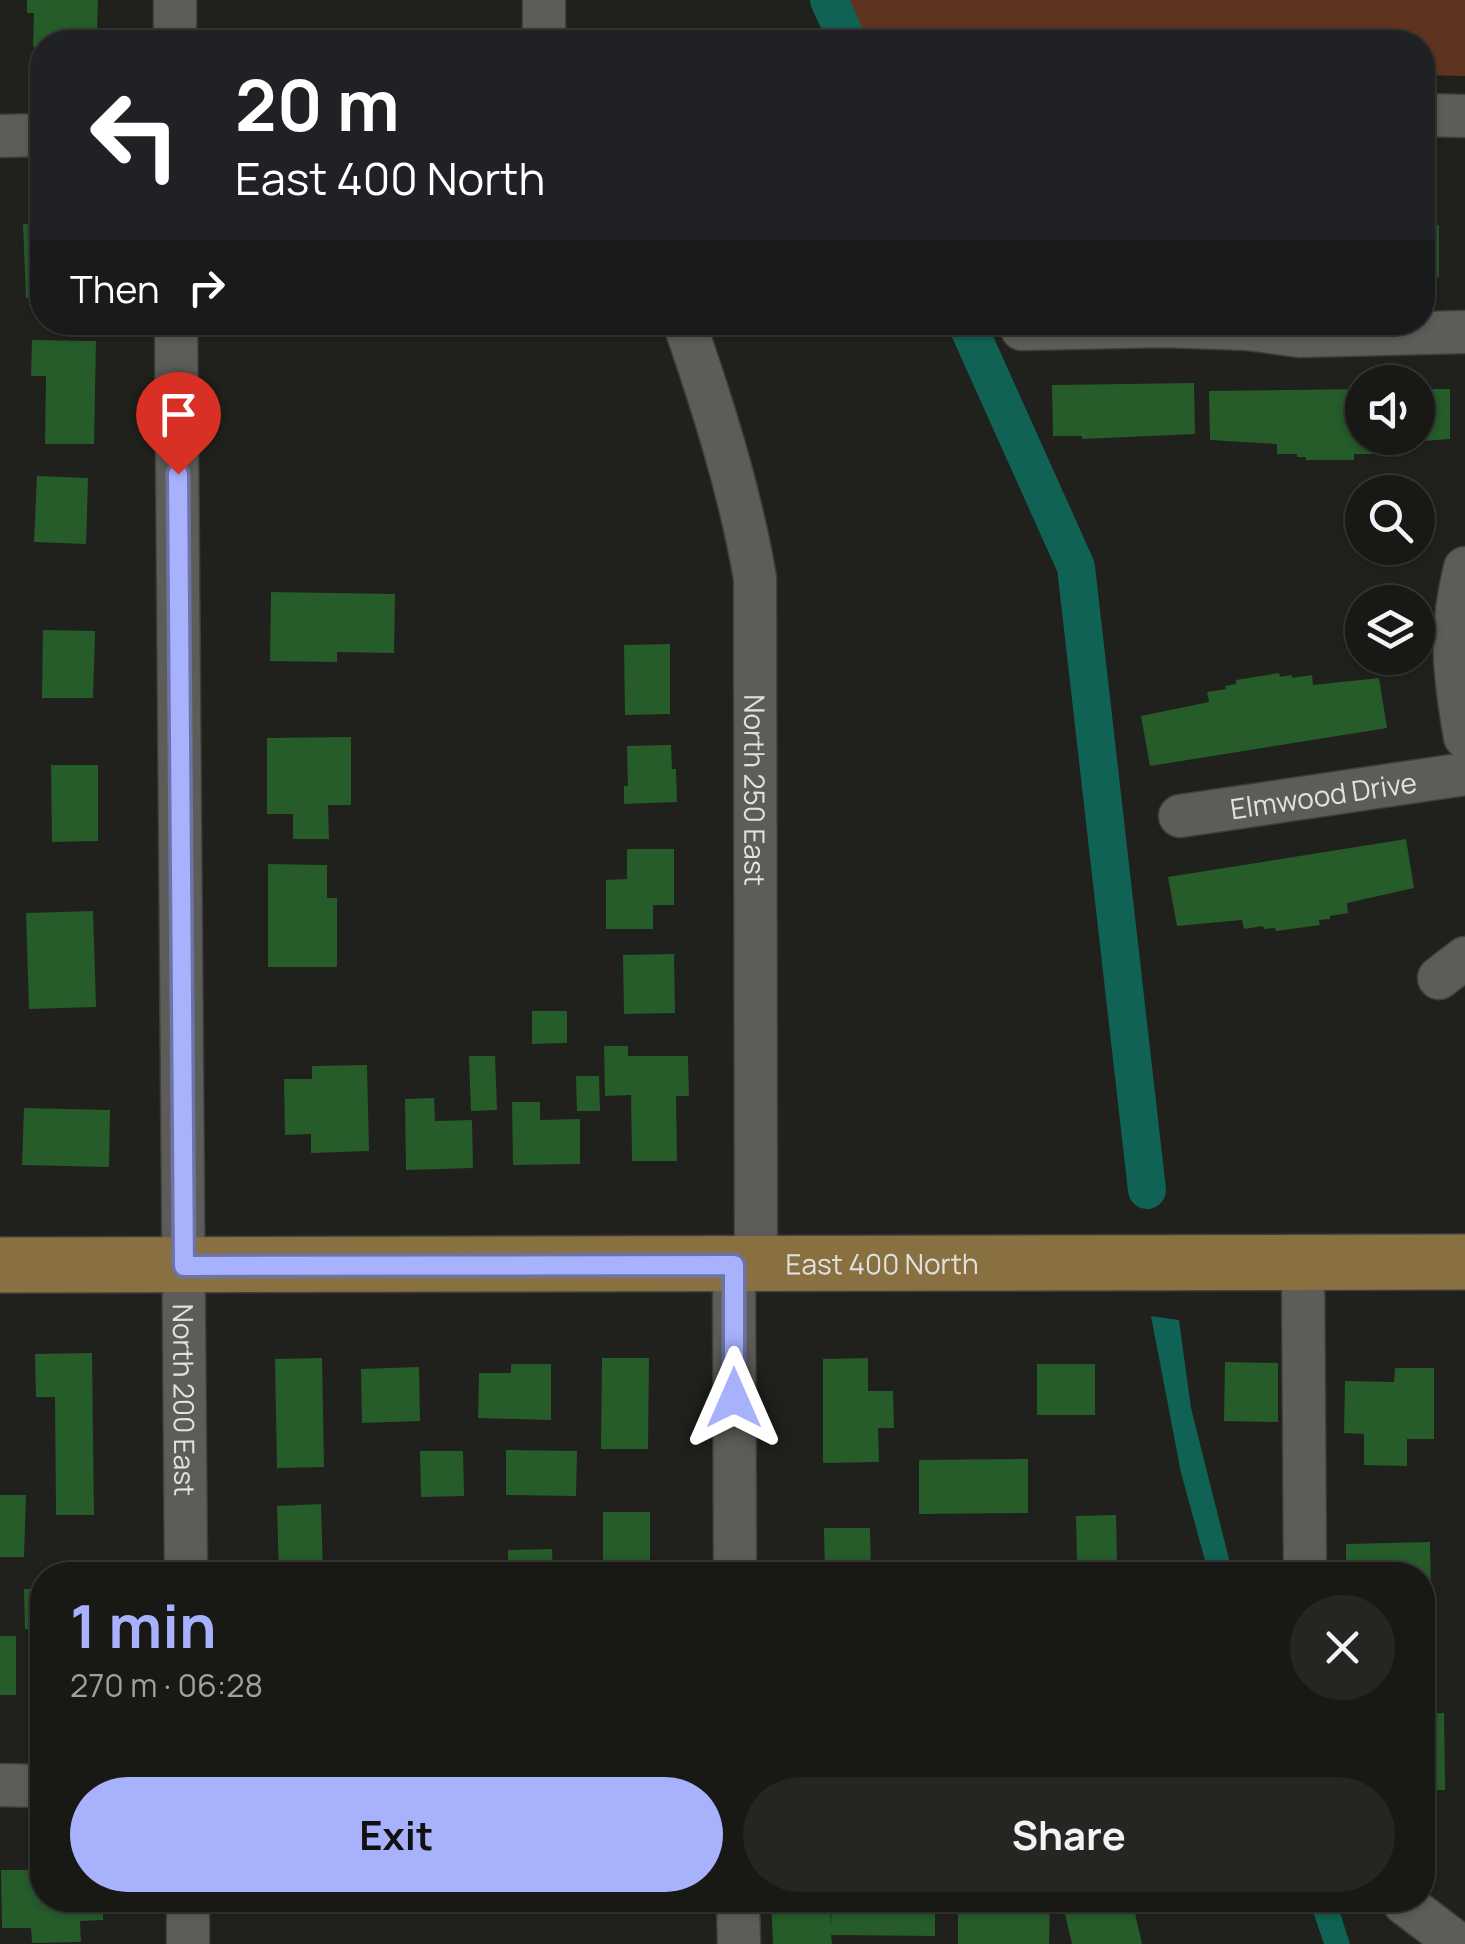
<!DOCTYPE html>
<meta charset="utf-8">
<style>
:root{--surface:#181815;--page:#252522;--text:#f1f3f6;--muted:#9fa0a0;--line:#363734;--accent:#a7b1fc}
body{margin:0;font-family:Manrope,sans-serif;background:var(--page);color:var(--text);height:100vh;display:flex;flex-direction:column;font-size:38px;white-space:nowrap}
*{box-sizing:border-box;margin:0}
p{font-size:32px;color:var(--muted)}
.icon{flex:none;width:55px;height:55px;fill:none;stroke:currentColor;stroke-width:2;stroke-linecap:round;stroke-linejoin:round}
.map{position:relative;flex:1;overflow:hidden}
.details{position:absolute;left:30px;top:1562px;width:1405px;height:350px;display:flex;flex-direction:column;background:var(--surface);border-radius:40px;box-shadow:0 2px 8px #0004,0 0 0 2px var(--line)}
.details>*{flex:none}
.top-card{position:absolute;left:30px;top:30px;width:1405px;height:305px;border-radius:40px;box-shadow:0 2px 8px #0004,0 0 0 2px var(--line);background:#202124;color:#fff;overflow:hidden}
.tools{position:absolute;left:1345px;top:365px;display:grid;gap:20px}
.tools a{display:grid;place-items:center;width:90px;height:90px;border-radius:50%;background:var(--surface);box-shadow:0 2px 8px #0004,0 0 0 2px var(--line);font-size:50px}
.pin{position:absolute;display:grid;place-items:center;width:85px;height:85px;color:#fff;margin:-102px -42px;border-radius:50% 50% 50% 0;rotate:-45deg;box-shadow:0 0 10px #0007}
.pin .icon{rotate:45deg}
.me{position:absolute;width:110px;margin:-55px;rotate:0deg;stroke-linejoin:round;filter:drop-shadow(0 0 8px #0008)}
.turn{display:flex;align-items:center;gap:35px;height:210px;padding:0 40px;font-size:45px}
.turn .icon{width:130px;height:130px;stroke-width:2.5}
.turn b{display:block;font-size:70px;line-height:85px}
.then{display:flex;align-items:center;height:95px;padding:0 40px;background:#0003;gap:20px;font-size:38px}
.round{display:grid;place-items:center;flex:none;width:105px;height:105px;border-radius:52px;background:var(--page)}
.summary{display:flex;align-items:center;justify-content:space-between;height:170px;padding:0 40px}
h1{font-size:60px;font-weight:700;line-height:75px;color:var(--accent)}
.action{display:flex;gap:20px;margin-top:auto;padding:20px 40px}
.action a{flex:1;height:115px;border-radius:60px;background:var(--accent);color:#111;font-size:40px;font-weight:700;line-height:115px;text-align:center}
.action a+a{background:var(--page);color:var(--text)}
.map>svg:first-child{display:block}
.green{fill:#5f341f}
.water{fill:#0f6254}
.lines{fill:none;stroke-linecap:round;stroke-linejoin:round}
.canal{stroke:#0f6254;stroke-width:38}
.building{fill:#265b2a}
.minor-casing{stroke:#3d3e3b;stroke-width:45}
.major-casing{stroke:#3d3e3b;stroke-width:58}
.minor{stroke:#5c5d58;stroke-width:42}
.major{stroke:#887041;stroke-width:55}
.route-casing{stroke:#6d73a4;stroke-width:25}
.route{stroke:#a7b1fc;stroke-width:18}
.labels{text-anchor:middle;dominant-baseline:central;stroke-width:10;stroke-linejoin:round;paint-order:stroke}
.street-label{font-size:28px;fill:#e1e1df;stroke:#090a08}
</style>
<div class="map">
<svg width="1465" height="1944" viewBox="0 0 1465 1944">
<rect width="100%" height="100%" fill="#20201c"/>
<path class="green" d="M 842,0 L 1465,0 L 1465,76 L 1423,75 L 1422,42 L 862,42 Z"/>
<g class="water">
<path d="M 1151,1316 L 1179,1320 L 1191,1408 L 1233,1575 L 1209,1575 L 1181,1473 Z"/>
<path d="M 1309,1900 L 1336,1900 L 1350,1944 L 1324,1944 Z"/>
</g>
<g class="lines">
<g class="canal">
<path d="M 829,0 L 848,42"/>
<path d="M 966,322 L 1076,567 L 1147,1190"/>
</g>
</g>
<g class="building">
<path d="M 27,0 L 98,0 L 97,35 L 91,35 L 91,42 L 42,42 L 42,47 L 33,47 L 34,13 L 27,13 Z"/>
<path d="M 39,214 L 42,214 L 42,298 L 26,298 L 23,224 L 39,224 Z"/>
<rect x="1422" y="225" width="17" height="52"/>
<path d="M 32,340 L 96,341 L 94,444 L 45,444 L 46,376 L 31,376 Z"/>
<path d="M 1194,383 L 1195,434 L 1082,439 L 1082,436 L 1053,436 L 1052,385 Z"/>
<path d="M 1362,389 L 1362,438 L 1418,438 L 1418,389 L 1450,389 L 1450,439 L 1384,444 L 1384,454 L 1354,454 L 1354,460 L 1306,460 L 1306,457 L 1297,457 L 1297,454 L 1277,454 L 1277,444 L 1210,440 L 1209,391 Z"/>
<path d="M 37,476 L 88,478 L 86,544 L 34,542 Z"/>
<path d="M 271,592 L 395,594 L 394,653 L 337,652 L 337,662 L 270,661 Z"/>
<path d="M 43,630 L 95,631 L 93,698 L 42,698 Z"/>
<path d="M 670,644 L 670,714 L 625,715 L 624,645 Z"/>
<path d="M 1279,673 L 1280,677 L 1292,675 L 1292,678 L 1312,675 L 1313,685 L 1379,678 L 1387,728 L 1150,766 L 1141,716 L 1209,702 L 1207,692 L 1226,689 L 1225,686 L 1236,684 L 1236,680 Z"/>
<path d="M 351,737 L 351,805 L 328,805 L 329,839 L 293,839 L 293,814 L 267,814 L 267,738 Z"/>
<path d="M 671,745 L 672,769 L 676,769 L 677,802 L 624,804 L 624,786 L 628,786 L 627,746 Z"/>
<path d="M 51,765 L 98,765 L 98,841 L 52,842 Z"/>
<path d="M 1406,839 L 1414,888 L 1347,903 L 1348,913 L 1330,916 L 1330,919 L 1319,920 L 1320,925 L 1276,931 L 1275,928 L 1264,929 L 1263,926 L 1244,929 L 1242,920 L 1177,926 L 1168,877 Z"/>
<path d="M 627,849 L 674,849 L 674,905 L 653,905 L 653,929 L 606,929 L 606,880 L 627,879 Z"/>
<path d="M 268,864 L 327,865 L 327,898 L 337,898 L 337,967 L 268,967 Z"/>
<path d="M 93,911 L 96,1007 L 29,1009 L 26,913 Z"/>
<path d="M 674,954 L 675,1013 L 624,1014 L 623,955 Z"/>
<path d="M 532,1011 L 567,1011 L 567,1043 L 532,1044 Z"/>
<path d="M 604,1046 L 628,1046 L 628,1056 L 688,1056 L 689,1096 L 676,1096 L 677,1161 L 632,1161 L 631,1095 L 605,1096 Z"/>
<path d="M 469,1056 L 495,1056 L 497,1110 L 471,1111 Z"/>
<path d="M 367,1065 L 369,1151 L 311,1153 L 311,1134 L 285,1135 L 284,1079 L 312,1079 L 312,1066 Z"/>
<path d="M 576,1076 L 599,1076 L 600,1111 L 577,1111 Z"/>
<path d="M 434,1098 L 435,1121 L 472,1120 L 473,1168 L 406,1170 L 405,1099 Z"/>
<path d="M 512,1102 L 540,1102 L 540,1120 L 580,1119 L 580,1164 L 513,1165 Z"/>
<path d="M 24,1108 L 110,1110 L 109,1167 L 22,1165 Z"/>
<path d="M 92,1353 L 94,1515 L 56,1515 L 55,1397 L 36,1397 L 35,1354 Z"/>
<path d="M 322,1358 L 324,1467 L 277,1468 L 275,1359 Z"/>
<path d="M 602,1358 L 649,1358 L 648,1449 L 601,1449 Z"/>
<path d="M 868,1358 L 868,1391 L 893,1391 L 894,1428 L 878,1428 L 879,1462 L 823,1463 L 823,1359 Z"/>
<path d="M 1225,1362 L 1278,1363 L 1278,1422 L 1224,1421 Z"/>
<path d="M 511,1364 L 551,1364 L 551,1420 L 478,1418 L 479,1373 L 511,1373 Z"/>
<rect x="1037" y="1364" width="58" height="51"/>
<path d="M 419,1367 L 420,1421 L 362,1423 L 361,1369 Z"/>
<path d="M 1395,1368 L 1434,1368 L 1434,1439 L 1407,1439 L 1407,1466 L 1364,1465 L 1364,1434 L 1344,1433 L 1345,1381 L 1394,1382 Z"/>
<path d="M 506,1450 L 577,1451 L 576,1496 L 506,1495 Z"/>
<path d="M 420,1451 L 463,1451 L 464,1496 L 421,1497 Z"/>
<path d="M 1028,1459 L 1028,1513 L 919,1514 L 919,1460 Z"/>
<path d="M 0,1495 L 26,1495 L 24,1557 L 0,1557 Z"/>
<path d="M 321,1504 L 323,1573 L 279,1574 L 277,1506 Z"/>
<rect x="603" y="1512" width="47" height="63"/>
<path d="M 1116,1515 L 1117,1562 L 1077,1562 L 1076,1516 Z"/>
<path d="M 824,1528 L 870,1528 L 871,1575 L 825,1575 Z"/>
<path d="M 1430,1542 L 1431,1594 L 1422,1594 L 1422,1575 L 1346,1575 L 1346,1544 Z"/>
<path d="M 552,1549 L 553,1575 L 508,1575 L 508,1550 Z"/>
<path d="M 24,1589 L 42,1589 L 42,1629 L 25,1629 Z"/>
<rect x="0" y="1636" width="16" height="59"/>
<path d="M 1444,1713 L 1445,1790 L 1422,1790 L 1422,1714 Z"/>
<path d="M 1,1870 L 42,1870 L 42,1900 L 103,1900 L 103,1920 L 80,1921 L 81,1942 L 32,1943 L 31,1928 L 2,1928 Z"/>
<path d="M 296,1900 L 351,1900 L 351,1910 L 296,1909 Z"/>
<path d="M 771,1900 L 830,1900 L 831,1925 L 832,1900 L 935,1900 L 935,1936 L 831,1935 L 832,1944 L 773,1944 Z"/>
<path d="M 958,1900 L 1050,1901 L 1049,1944 L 958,1944 Z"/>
<path d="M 1132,1900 L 1142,1944 L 1072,1944 L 1065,1914 Z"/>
</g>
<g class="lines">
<defs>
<g id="minor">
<path d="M 544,0 L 544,42"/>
<path d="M 175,42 L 175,0"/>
<path d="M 1422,115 L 1465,116"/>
<path d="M 0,136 L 42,135"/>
<path id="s1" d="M 176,322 L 186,1575"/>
<path id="s2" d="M 684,322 C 713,406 740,491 755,578 L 756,1265"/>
<path d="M 1022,329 L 1164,326 L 1248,329 L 1300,336 L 1465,332"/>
<path d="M 1465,568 C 1449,632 1454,674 1465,737"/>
<path id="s3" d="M 1180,816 L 1465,774"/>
<path d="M 1439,978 L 1465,958"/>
<path d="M 1303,1262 L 1305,1575"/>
<path d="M 734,1265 L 735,1575"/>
<path d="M 0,1785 L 42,1786"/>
<path d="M 188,1900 L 188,1944"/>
<path d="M 738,1900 L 739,1944"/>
<path d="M 1404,1903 L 1458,1944"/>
</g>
<g id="major">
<path id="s4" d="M 0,1265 L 1465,1262"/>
</g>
</defs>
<use href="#minor" class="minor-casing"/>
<use href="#major" class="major-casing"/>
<use href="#minor" class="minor"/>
<use href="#major" class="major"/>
</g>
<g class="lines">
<defs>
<path id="route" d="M 178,474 L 184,1266 L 734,1265 L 734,1398"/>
</defs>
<use href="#route" class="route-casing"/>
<use href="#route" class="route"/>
</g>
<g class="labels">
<g class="street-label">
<text stroke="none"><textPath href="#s2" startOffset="478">North 250 East</textPath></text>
<text stroke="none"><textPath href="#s3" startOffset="145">Elmwood Drive</textPath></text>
<text stroke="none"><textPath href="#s4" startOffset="882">East 400 North</textPath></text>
<text stroke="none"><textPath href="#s1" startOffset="1078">North 200 East</textPath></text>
</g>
</g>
</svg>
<div class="tools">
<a><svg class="icon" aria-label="sound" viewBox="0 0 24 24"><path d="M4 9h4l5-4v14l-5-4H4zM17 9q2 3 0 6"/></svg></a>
<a><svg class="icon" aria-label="search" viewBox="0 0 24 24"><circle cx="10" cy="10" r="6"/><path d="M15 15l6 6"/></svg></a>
<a><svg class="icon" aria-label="layers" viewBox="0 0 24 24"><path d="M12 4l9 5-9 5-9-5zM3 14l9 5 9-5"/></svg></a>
</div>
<div class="pin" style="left:178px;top:474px;background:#d93025"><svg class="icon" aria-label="arrive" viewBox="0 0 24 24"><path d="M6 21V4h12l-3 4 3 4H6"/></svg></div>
<svg class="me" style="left:734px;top:1398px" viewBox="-20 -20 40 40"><path d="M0-17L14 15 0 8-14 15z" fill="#a7b1fc" stroke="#fff" stroke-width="4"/></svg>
<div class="top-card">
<div class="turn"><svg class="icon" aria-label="left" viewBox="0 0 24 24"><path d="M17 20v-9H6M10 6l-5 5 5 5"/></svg><div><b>20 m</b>East 400 North</div></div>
<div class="then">Then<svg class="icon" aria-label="right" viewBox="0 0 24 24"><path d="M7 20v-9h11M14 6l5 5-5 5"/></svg></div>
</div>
<section class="details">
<div class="summary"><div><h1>1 min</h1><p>270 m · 06:28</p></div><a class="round"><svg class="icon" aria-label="close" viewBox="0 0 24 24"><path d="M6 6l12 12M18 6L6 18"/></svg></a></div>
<div class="action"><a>Exit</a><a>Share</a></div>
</section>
</div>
